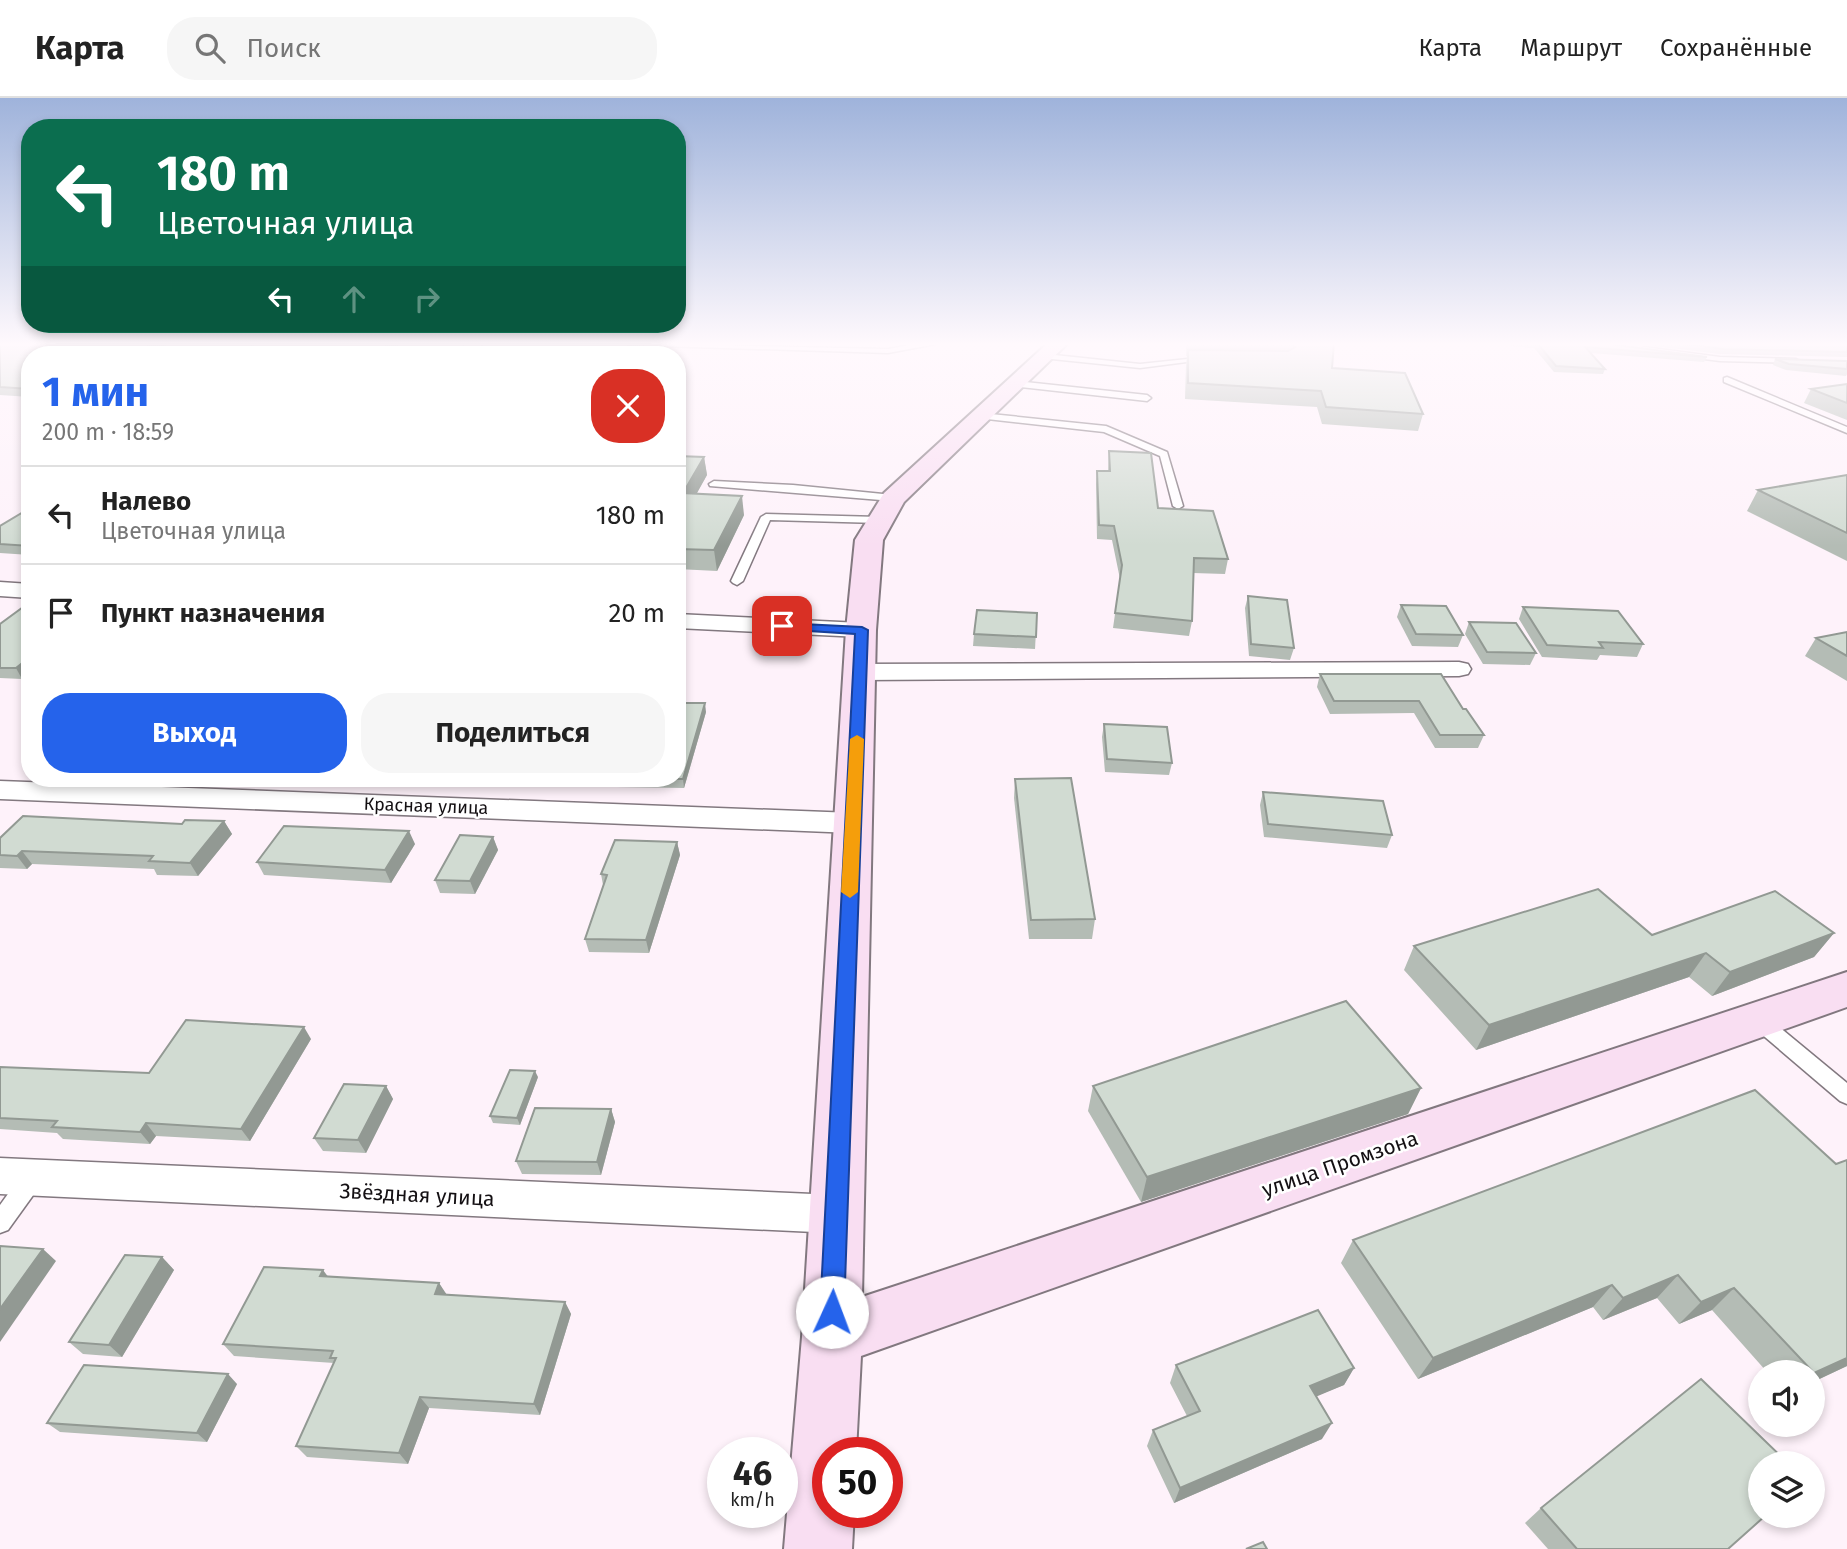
<!DOCTYPE html>
<html lang="ru">
<meta charset="utf-8">
<style>
:root{--surface:#fff;--page:#f6f6f6;--text:#222;--muted:#767676;--line:#e0e0e0;--accent:#2563eb}
body{margin:0;font-family:"Fira Sans",sans-serif;background:var(--page);color:var(--text);height:100vh;display:flex;flex-direction:column;font-size:26px;white-space:nowrap}
*{box-sizing:border-box;margin:0}
p{font-size:23px;color:var(--muted)}
.icon{flex:none;width:38px;height:38px;fill:none;stroke:currentColor;stroke-width:2;stroke-linecap:round;stroke-linejoin:round}
.map{position:relative;flex:1;overflow:hidden}
.panel{position:absolute;left:21px;top:248px;width:665px;height:441px;display:flex;flex-direction:column;background:var(--surface);border-radius:28px;box-shadow:0 4px 10px #0003}
.panel>*{flex:none}
.top-card{position:absolute;left:21px;top:21px;width:665px;height:214px;border-radius:28px;box-shadow:0 4px 10px #0003;background:#0b6e4f;color:#fff;overflow:hidden}
.controls{position:absolute;left:1748px;top:1262px;display:grid;gap:14px}
.controls a{display:grid;place-items:center;width:77px;height:77px;border-radius:50%;background:var(--surface);box-shadow:0 4px 10px #0003;font-size:35px}
.speed{position:absolute;left:707px;top:1339px;display:flex;gap:14px;font-size:35px;font-weight:700;text-align:center}
.speed>*{display:grid;place-content:center;width:91px;height:91px;border-radius:50%;background:var(--surface);box-shadow:0 4px 10px #0003;line-height:1}
.speed small{font-size:18px;font-weight:400}
.speed .limit{border:10px solid #d22;background:#fff;color:#111}
.pin{position:absolute;display:grid;place-items:center;width:60px;height:60px;color:#fff;margin:-30px;border-radius:14px;box-shadow:0 4px 10px #0006}
.me{position:absolute;width:77px;margin:-38px;rotate:2deg;stroke-linejoin:round;filter:drop-shadow(0 0 5px #0008)}
.turn{display:flex;align-items:center;gap:24px;height:147px;padding:0 21px;font-size:32px}
.turn .icon{width:91px;height:91px;stroke-width:2.5}
.turn b{display:block;font-size:49px;line-height:60px}
.lanes{display:flex;align-items:center;height:66px;padding:0 21px;background:#0003;justify-content:center;gap:35px;direction:ltr}
.lanes .off{opacity:.35}
.round{display:grid;place-items:center;flex:none;width:74px;height:74px;border-radius:28px;background:var(--page)}
.summary{display:flex;align-items:center;justify-content:space-between;height:119px;padding:0 21px}
h1{font-size:42px;font-weight:700;line-height:52px;color:var(--accent)}
.button{display:flex;gap:14px;margin-top:auto;padding:14px 21px}
.button a{flex:1;height:80px;border-radius:28px;background:var(--accent);color:#fff;font-size:28px;font-weight:700;line-height:80px;text-align:center}
.button a+a{background:var(--page);color:var(--text)}
ul{padding:0;list-style:none}
li{display:flex;align-items:center;gap:21px;height:98px;padding:0 21px;border-top:2px solid var(--line)}
li div{flex:1}
li b{display:block;font-size:26px}
li em{font-style:normal}
header{display:flex;align-items:center;gap:42px;box-sizing:border-box;height:98px;padding:0 35px;background:var(--surface);border-bottom:2px solid var(--line)}
header strong{font-size:33px}
nav{display:flex;gap:38px;margin-inline-start:auto;font-size:24px}
.search{width:490px;height:63px;background:var(--page);display:flex;align-items:center;gap:18px;box-sizing:border-box;padding:0 24px;border-radius:28px;color:var(--muted);font-size:26px}
.map>svg:first-child{display:block}
.lines{fill:none;stroke-linecap:round;stroke-linejoin:round}
.service-casing{stroke:#82787f;stroke-width:3}
.minor-casing{stroke:#82787f;stroke-width:3}
.secondary-casing{stroke:#82787f;stroke-width:4}
.service{fill:#fff;fill-rule:evenodd}
.minor{fill:#fff;fill-rule:evenodd}
.secondary{fill:#f9def2;fill-rule:evenodd}
.wall{fill:#b4bcb5}
.shaded-wall{fill:#929993}
.building{fill:#d1dbd2;stroke:#929993;stroke-width:2}
.route{fill:#2563eb;stroke:#184099;stroke-width:2}
.slow{fill:#f59e0b}
.labels{text-anchor:middle;dominant-baseline:central;stroke-width:5;stroke-linejoin:round;paint-order:stroke}
.street-label{font-size:18px;fill:#141013;stroke:#fff}
.near-street-label{font-size:21px;fill:#141013;stroke:#fff}
</style>
<header>
<strong>Карта</strong>
<div class="search"><svg class="icon" aria-label="search" viewBox="0 0 24 24"><circle cx="10" cy="10" r="6"/><path d="M15 15l6 6"/></svg>Поиск</div>
<nav><a>Карта</a><a>Маршрут</a><a>Сохранённые</a></nav>
</header>
<div class="map">
<svg width="1847" height="1451" viewBox="0 0 1847 1451">
<rect width="100%" height="100%" fill="#fef2fa"/>
<g class="lines">
<defs>
<g id="service">
<path d="M 625,245 L 888,251 L 921,245 L 941,245 L 888,255 L 629,247 Z"/>
<path d="M 1644,249 L 1720,259 L 1796,261 L 1800,263 L 1796,265 L 1720,263 L 1641,253 Z"/>
<path d="M 1045,256 L 1140,266 L 1206,259 L 1210,261 L 1140,270 L 1042,260 Z"/>
<path d="M 1727,279 L 1847,329 L 1847,335 L 1724,284 L 1724,280 Z"/>
<path d="M 1015,283 L 1147,297 L 1151,300 L 1147,303 L 1012,288 L 1012,284 Z"/>
<path d="M 981,315 L 1106,328 L 1167,354 L 1183,408 L 1178,411 L 1173,408 L 1160,358 L 1104,334 L 978,320 L 976,318 Z"/>
<path d="M 714,383 L 793,387 L 893,397 L 898,400 L 893,403 L 710,388 L 709,386 Z"/>
<path d="M 766,416 L 879,419 L 884,422 L 879,425 L 770,422 L 743,483 L 737,487 L 733,485 L 731,483 L 761,419 Z"/>
<path d="M 1759,915 L 1766,918 L 1847,985 L 1847,1006 L 1840,1003 L 1752,928 L 1749,923 L 1752,918 Z"/>
<path d="M 31,1072 L 39,1075 L 42,1082 L 39,1089 L 8,1132 L 0,1135 L 0,1107 L 23,1075 Z"/>
</g>
<g id="minor">
<path d="M 467,245 L 484,245 L 470,257 L 454,257 Z"/>
<path d="M 0,484 L 30,486 L 30,500 L 0,498 Z"/>
<path d="M 677,516 L 861,525 L 869,527 L 873,532 L 869,537 L 861,539 L 677,530 Z"/>
<path d="M 1459,564 L 1468,566 L 1471,571 L 1468,576 L 1459,578 L 860,582 L 851,579 L 847,574 L 851,569 L 860,566 Z"/>
<path d="M 0,683 L 853,715 L 864,718 L 868,725 L 864,732 L 853,735 L 0,701 Z"/>
<path d="M 0,1060 L 835,1097 L 850,1102 L 856,1116 L 850,1130 L 835,1135 L 0,1096 Z"/>
</g>
<path id="secondary" d="M 1048,245 L 1068,245 L 904,404 L 883,442 L 876,532 L 862,1199 L 1847,874 L 1847,909 L 861,1258 L 856,1354 L 828,1354 L 828,1414 L 854,1414 L 852,1451 L 784,1451 L 802,1239 L 846,532 L 855,442 L 884,395 Z"/>
</defs>
<use href="#service" class="service-casing"/>
<use href="#minor" class="minor-casing"/>
<use href="#secondary" class="secondary-casing"/>
<use href="#service" class="service"/>
<use href="#minor" class="minor"/>
<use href="#secondary" class="secondary"/>
</g>
<g class="wall">
<path d="M 0,245 L 170,245 L 156,253 L 30,257 L 30,299 L 0,297 Z"/>
<path d="M 1186,245 L 1334,245 L 1332,270 L 1423,316 L 1418,333 L 1322,326 L 1317,309 L 1185,301 L 1186,267 L 1187,258 L 1186,258 Z"/>
<path d="M 1476,245 L 1602,245 L 1707,259 L 1704,264 L 1591,255 L 1605,271 L 1603,276 L 1554,274 L 1534,250 Z"/>
<path d="M 1629,245 L 1847,246 L 1847,259 L 1720,256 Z"/>
<path d="M 1775,261 L 1847,263 L 1847,276 L 1846,278 L 1786,272 L 1773,267 Z"/>
<path d="M 1847,286 L 1847,322 L 1804,305 L 1811,291 Z"/>
<path d="M 1109,353 L 1158,410 L 1228,461 L 1225,476 L 1193,475 L 1192,523 L 1189,538 L 1113,530 L 1120,481 L 1112,442 L 1097,441 L 1096,386 L 1097,373 L 1108,373 Z"/>
<path d="M 677,358 L 704,359 L 707,377 L 696,396 L 744,417 L 717,473 L 677,471 Z"/>
<path d="M 1847,377 L 1847,463 L 1747,413 L 1758,392 Z"/>
<path d="M 30,410 L 30,457 L 0,455 L 0,428 Z"/>
<path d="M 1248,498 L 1294,550 L 1290,562 L 1249,558 L 1245,510 Z"/>
<path d="M 30,504 L 30,575 L 22,581 L 0,580 L 0,526 Z"/>
<path d="M 1401,507 L 1463,537 L 1458,549 L 1412,548 L 1397,519 Z"/>
<path d="M 1523,509 L 1643,546 L 1637,559 L 1600,557 L 1597,562 L 1542,559 L 1519,521 Z"/>
<path d="M 1037,515 L 1035,551 L 973,548 L 974,536 Z"/>
<path d="M 1469,524 L 1536,555 L 1530,567 L 1483,566 L 1465,536 Z"/>
<path d="M 1847,534 L 1847,583 L 1805,558 L 1816,540 Z"/>
<path d="M 1320,576 L 1463,611 L 1484,637 L 1478,650 L 1435,650 L 1414,615 L 1330,616 L 1317,589 Z"/>
<path d="M 706,614 L 684,690 L 616,689 L 614,681 Z"/>
<path d="M 1104,626 L 1172,665 L 1169,677 L 1105,674 L 1102,639 Z"/>
<path d="M 307,681 L 339,681 L 338,682 Z"/>
<path d="M 393,681 L 442,681 L 437,689 L 396,687 Z"/>
<path d="M 498,681 L 543,681 L 539,688 L 500,687 Z"/>
<path d="M 1015,681 L 1095,821 L 1092,841 L 1029,841 L 1014,700 Z"/>
<path d="M 1263,694 L 1392,737 L 1387,750 L 1264,739 L 1260,707 Z"/>
<path d="M 224,723 L 232,736 L 198,778 L 157,777 L 154,771 L 32,766 L 27,771 L 0,770 L 0,740 Z"/>
<path d="M 493,739 L 498,752 L 475,796 L 440,795 L 435,782 Z"/>
<path d="M 677,744 L 680,757 L 649,855 L 589,854 L 585,841 L 603,787 L 601,776 Z"/>
<path d="M 415,746 L 391,785 L 264,777 L 257,764 Z"/>
<path d="M 1834,835 L 1814,859 L 1712,898 L 1689,879 L 1476,952 L 1404,872 L 1414,848 L 1652,837 Z"/>
<path d="M 311,941 L 250,1043 L 156,1038 L 150,1046 L 63,1041 L 57,1035 L 0,1031 L 0,969 L 149,975 Z"/>
<path d="M 538,979 L 520,1027 L 493,1025 L 490,1018 Z"/>
<path d="M 386,988 L 393,1001 L 366,1055 L 323,1053 L 314,1040 Z"/>
<path d="M 1093,988 L 1421,990 L 1408,1016 L 1141,1104 L 1088,1013 Z"/>
<path d="M 611,1011 L 615,1024 L 601,1077 L 522,1076 L 516,1063 Z"/>
<path d="M 1847,1062 L 1847,1268 L 1813,1284 L 1813,1274 L 1767,1274 L 1712,1212 L 1679,1226 L 1657,1200 L 1603,1222 L 1593,1209 L 1418,1281 L 1341,1165 L 1353,1142 L 1836,1066 Z"/>
<path d="M 162,1159 L 174,1172 L 122,1259 L 83,1256 L 69,1244 Z"/>
<path d="M 328,1179 L 439,1185 L 446,1197 L 565,1204 L 571,1216 L 540,1317 L 429,1310 L 408,1366 L 307,1359 L 296,1348 L 334,1265 L 234,1258 L 223,1246 Z"/>
<path d="M 1176,1267 L 1354,1270 L 1344,1287 L 1316,1298 L 1322,1341 L 1174,1405 L 1147,1348 L 1153,1332 L 1187,1318 L 1170,1285 Z"/>
<path d="M 237,1286 L 207,1344 L 60,1334 L 47,1325 Z"/>
<path d="M 1541,1410 L 1728,1451 L 1548,1451 L 1525,1425 Z"/>
</g>
<g class="shaded-wall">
<path d="M 153,245 L 170,245 L 149,257 L 141,252 Z"/>
<path d="M 390,245 L 402,245 L 386,257 L 373,257 Z"/>
<path d="M 677,316 L 680,334 L 677,338 Z"/>
<path d="M 704,359 L 707,377 L 686,415 L 683,395 Z"/>
<path d="M 742,398 L 744,417 L 717,473 L 714,452 Z"/>
<path d="M 26,562 L 30,568 L 30,575 L 22,581 L 16,570 Z"/>
<path d="M 705,605 L 706,614 L 684,690 L 683,681 Z"/>
<path d="M 434,681 L 442,681 L 437,689 Z"/>
<path d="M 537,681 L 543,681 L 539,688 Z"/>
<path d="M 224,723 L 232,736 L 198,778 L 190,765 Z"/>
<path d="M 409,733 L 415,746 L 391,785 L 385,772 Z"/>
<path d="M 493,739 L 498,752 L 475,796 L 470,783 Z"/>
<path d="M 677,744 L 680,757 L 649,855 L 646,842 Z"/>
<path d="M 22,753 L 32,766 L 27,771 L 17,758 Z"/>
<path d="M 1834,835 L 1814,859 L 1712,898 L 1730,874 Z"/>
<path d="M 1706,855 L 1689,879 L 1476,952 L 1489,927 Z"/>
<path d="M 304,929 L 311,941 L 250,1043 L 241,1031 Z"/>
<path d="M 535,973 L 538,979 L 520,1027 L 517,1020 Z"/>
<path d="M 386,988 L 393,1001 L 366,1055 L 358,1042 Z"/>
<path d="M 1421,990 L 1408,1016 L 1141,1104 L 1147,1079 Z"/>
<path d="M 611,1011 L 615,1024 L 601,1077 L 597,1064 Z"/>
<path d="M 146,1025 L 156,1038 L 150,1046 L 140,1034 Z"/>
<path d="M 43,1151 L 56,1163 L 0,1244 L 0,1211 Z"/>
<path d="M 162,1159 L 174,1172 L 122,1259 L 109,1247 Z"/>
<path d="M 323,1172 L 332,1184 L 320,1178 Z"/>
<path d="M 1678,1177 L 1657,1200 L 1603,1222 L 1623,1200 Z"/>
<path d="M 439,1185 L 447,1197 L 435,1196 Z"/>
<path d="M 1612,1187 L 1593,1209 L 1418,1281 L 1433,1260 Z"/>
<path d="M 1734,1190 L 1712,1212 L 1679,1226 L 1701,1204 Z"/>
<path d="M 565,1204 L 571,1216 L 540,1317 L 534,1306 Z"/>
<path d="M 1847,1260 L 1847,1268 L 1813,1284 L 1814,1275 Z"/>
<path d="M 1354,1270 L 1344,1287 L 1301,1305 L 1310,1288 Z"/>
<path d="M 228,1276 L 237,1286 L 207,1344 L 197,1335 Z"/>
<path d="M 420,1299 L 429,1310 L 408,1366 L 399,1355 Z"/>
<path d="M 1332,1325 L 1322,1341 L 1174,1405 L 1180,1390 Z"/>
</g>
<g class="building">
<path d="M 0,245 L 153,245 L 141,252 L 224,257 L 30,257 L 30,291 L 0,289 Z"/>
<path d="M 256,245 L 390,245 L 373,257 L 235,257 Z"/>
<path d="M 1290,245 L 1334,245 L 1332,270 L 1405,275 L 1423,316 L 1326,309 L 1321,293 L 1188,285 L 1188,252 L 1288,253 L 1295,249 Z"/>
<path d="M 1537,245 L 1602,245 L 1707,259 L 1585,249 L 1605,271 L 1556,268 Z"/>
<path d="M 1678,245 L 1847,246 L 1847,254 L 1723,251 Z"/>
<path d="M 1775,261 L 1847,263 L 1847,271 L 1789,266 Z"/>
<path d="M 1847,286 L 1847,305 L 1811,291 Z"/>
<path d="M 1109,353 L 1151,355 L 1158,410 L 1213,413 L 1228,461 L 1194,460 L 1192,523 L 1115,515 L 1122,467 L 1114,428 L 1099,427 L 1097,373 L 1110,373 Z"/>
<path d="M 677,358 L 704,359 L 683,395 L 742,398 L 714,452 L 677,451 Z"/>
<path d="M 1847,377 L 1847,435 L 1758,392 Z"/>
<path d="M 30,410 L 30,448 L 0,446 L 0,428 Z"/>
<path d="M 1248,498 L 1287,502 L 1294,550 L 1251,546 Z"/>
<path d="M 30,504 L 30,562 L 26,562 L 16,570 L 0,570 L 0,526 Z"/>
<path d="M 1401,507 L 1446,508 L 1463,537 L 1416,536 Z"/>
<path d="M 1523,509 L 1618,513 L 1643,546 L 1599,544 L 1603,550 L 1547,547 Z"/>
<path d="M 977,512 L 1037,515 L 1036,539 L 974,536 Z"/>
<path d="M 1469,524 L 1516,525 L 1536,555 L 1487,554 Z"/>
<path d="M 1847,534 L 1847,558 L 1816,540 Z"/>
<path d="M 1320,576 L 1441,576 L 1463,611 L 1466,611 L 1484,637 L 1440,637 L 1419,603 L 1334,603 Z"/>
<path d="M 677,605 L 705,605 L 683,681 L 640,681 L 677,681 Z"/>
<path d="M 1104,626 L 1167,629 L 1172,665 L 1107,661 Z"/>
<path d="M 1071,680 L 1095,821 L 1031,822 L 1015,681 Z"/>
<path d="M 1263,694 L 1383,703 L 1392,737 L 1268,726 Z"/>
<path d="M 23,718 L 182,726 L 185,722 L 224,723 L 190,765 L 149,763 L 153,758 L 22,753 L 17,758 L 0,757 L 0,740 Z"/>
<path d="M 284,728 L 409,733 L 385,772 L 257,764 Z"/>
<path d="M 460,737 L 493,739 L 470,783 L 435,782 Z"/>
<path d="M 615,742 L 677,744 L 646,842 L 585,841 L 607,777 L 601,776 Z"/>
<path d="M 1598,791 L 1652,837 L 1775,793 L 1834,835 L 1730,874 L 1706,855 L 1489,927 L 1414,848 Z"/>
<path d="M 1346,903 L 1421,990 L 1147,1079 L 1093,988 Z"/>
<path d="M 186,922 L 304,929 L 241,1031 L 146,1025 L 140,1034 L 52,1029 L 57,1023 L 0,1020 L 0,969 L 149,975 Z"/>
<path d="M 510,972 L 535,973 L 517,1020 L 490,1018 Z"/>
<path d="M 344,986 L 386,988 L 358,1042 L 314,1040 Z"/>
<path d="M 1755,992 L 1836,1066 L 1847,1062 L 1847,1260 L 1814,1275 L 1734,1190 L 1701,1204 L 1678,1177 L 1623,1200 L 1612,1187 L 1433,1260 L 1353,1142 Z"/>
<path d="M 535,1010 L 611,1011 L 597,1064 L 516,1063 Z"/>
<path d="M 0,1148 L 43,1151 L 0,1211 Z"/>
<path d="M 125,1157 L 162,1159 L 109,1247 L 69,1244 Z"/>
<path d="M 264,1169 L 323,1172 L 320,1178 L 439,1185 L 435,1196 L 565,1204 L 534,1306 L 420,1299 L 399,1355 L 296,1348 L 336,1260 L 330,1260 L 333,1253 L 223,1246 Z"/>
<path d="M 1318,1212 L 1354,1270 L 1310,1288 L 1332,1325 L 1180,1390 L 1153,1332 L 1200,1313 L 1176,1267 Z"/>
<path d="M 84,1267 L 228,1276 L 197,1335 L 47,1325 Z"/>
<path d="M 1701,1281 L 1788,1365 L 1760,1365 L 1760,1418 L 1765,1418 L 1728,1451 L 1577,1451 L 1541,1410 Z"/>
<path d="M 1263,1444 L 1267,1451 L 1246,1451 Z"/>
</g>
<linearGradient id="sky" x2="0" y2="1"><stop stop-color="#9fb3db"/><stop offset="0.55" stop-color="#fff9fd"/><stop offset="1" stop-color="#fff9fd" stop-opacity="0"/></linearGradient>
<rect width="1847" height="448" fill="url(#sky)"/>
<path class="route" d="M 782,525 L 862,529 L 868,532 L 844,1214 L 841,1223 L 832,1226 L 824,1223 L 820,1214 L 855,536 L 778,531 L 776,528 Z"/>
<path class="slow" d="M 857,637 L 864,641 L 858,794 L 850,800 L 841,794 L 850,641 Z"/>
<g class="labels">
<g class="street-label">
<text transform="translate(426 708) rotate(2)">Красная улица</text>
</g>
<g class="near-street-label">
<text transform="translate(1340 1066) rotate(-19)">улица Промзона</text>
<text transform="translate(417 1097) rotate(3)">Звёздная улица</text>
</g>
</g>
</svg>
<div class="controls">
<a><svg class="icon" aria-label="sound" viewBox="0 0 24 24"><path d="M4 9h4l5-4v14l-5-4H4zM17 9q2 3 0 6"/></svg></a>
<a><svg class="icon" aria-label="layers" viewBox="0 0 24 24"><path d="M12 4l9 5-9 5-9-5zM3 14l9 5 9-5"/></svg></a>
</div>
<div class="speed"><div>46<small>km/h</small></div><div class="limit">50</div></div>
<div class="pin" style="left:782px;top:528px;background:#d93025"><svg class="icon" aria-label="arrive" viewBox="0 0 24 24"><path d="M6 21V4h12l-3 4 3 4H6"/></svg></div>
<svg class="me" style="left:832px;top:1214px" viewBox="-20 -20 40 40"><circle r="19" fill="#fff"/><path d="M0-13L10 11 0 6-10 11z" fill="#2563eb"/></svg>
<div class="top-card">
<div class="turn"><svg class="icon" aria-label="left" viewBox="0 0 24 24"><path d="M17 20v-9H6M10 6l-5 5 5 5"/></svg><div><b>180 m</b>Цветочная улица</div></div>
<div class="lanes"><svg class="icon" aria-label="left" viewBox="0 0 24 24"><path d="M17 20v-9H6M10 6l-5 5 5 5"/></svg><svg class="icon off" aria-label="ahead" viewBox="0 0 24 24"><path d="M12 20V5M6 11l6-6 6 6"/></svg><svg class="icon off" aria-label="right" viewBox="0 0 24 24"><path d="M7 20v-9h11M14 6l5 5-5 5"/></svg></div>
</div>
<section class="panel">
<div class="summary"><div><h1>1 мин</h1><p>200 m · 18:59</p></div><a class="round" style="background:#d93025;color:#fff"><svg class="icon" aria-label="close" viewBox="0 0 24 24"><path d="M6 6l12 12M18 6L6 18"/></svg></a></div>
<ul>
<li><svg class="icon" aria-label="left" viewBox="0 0 24 24"><path d="M17 20v-9H6M10 6l-5 5 5 5"/></svg><div><b>Налево</b><p>Цветочная улица</p></div><em>180 m</em></li>
<li><svg class="icon" aria-label="arrive" viewBox="0 0 24 24"><path d="M6 21V4h12l-3 4 3 4H6"/></svg><div><b>Пункт назначения</b></div><em>20 m</em></li>
</ul>
<div class="button"><a>Выход</a><a>Поделиться</a></div>
</section>
</div>
